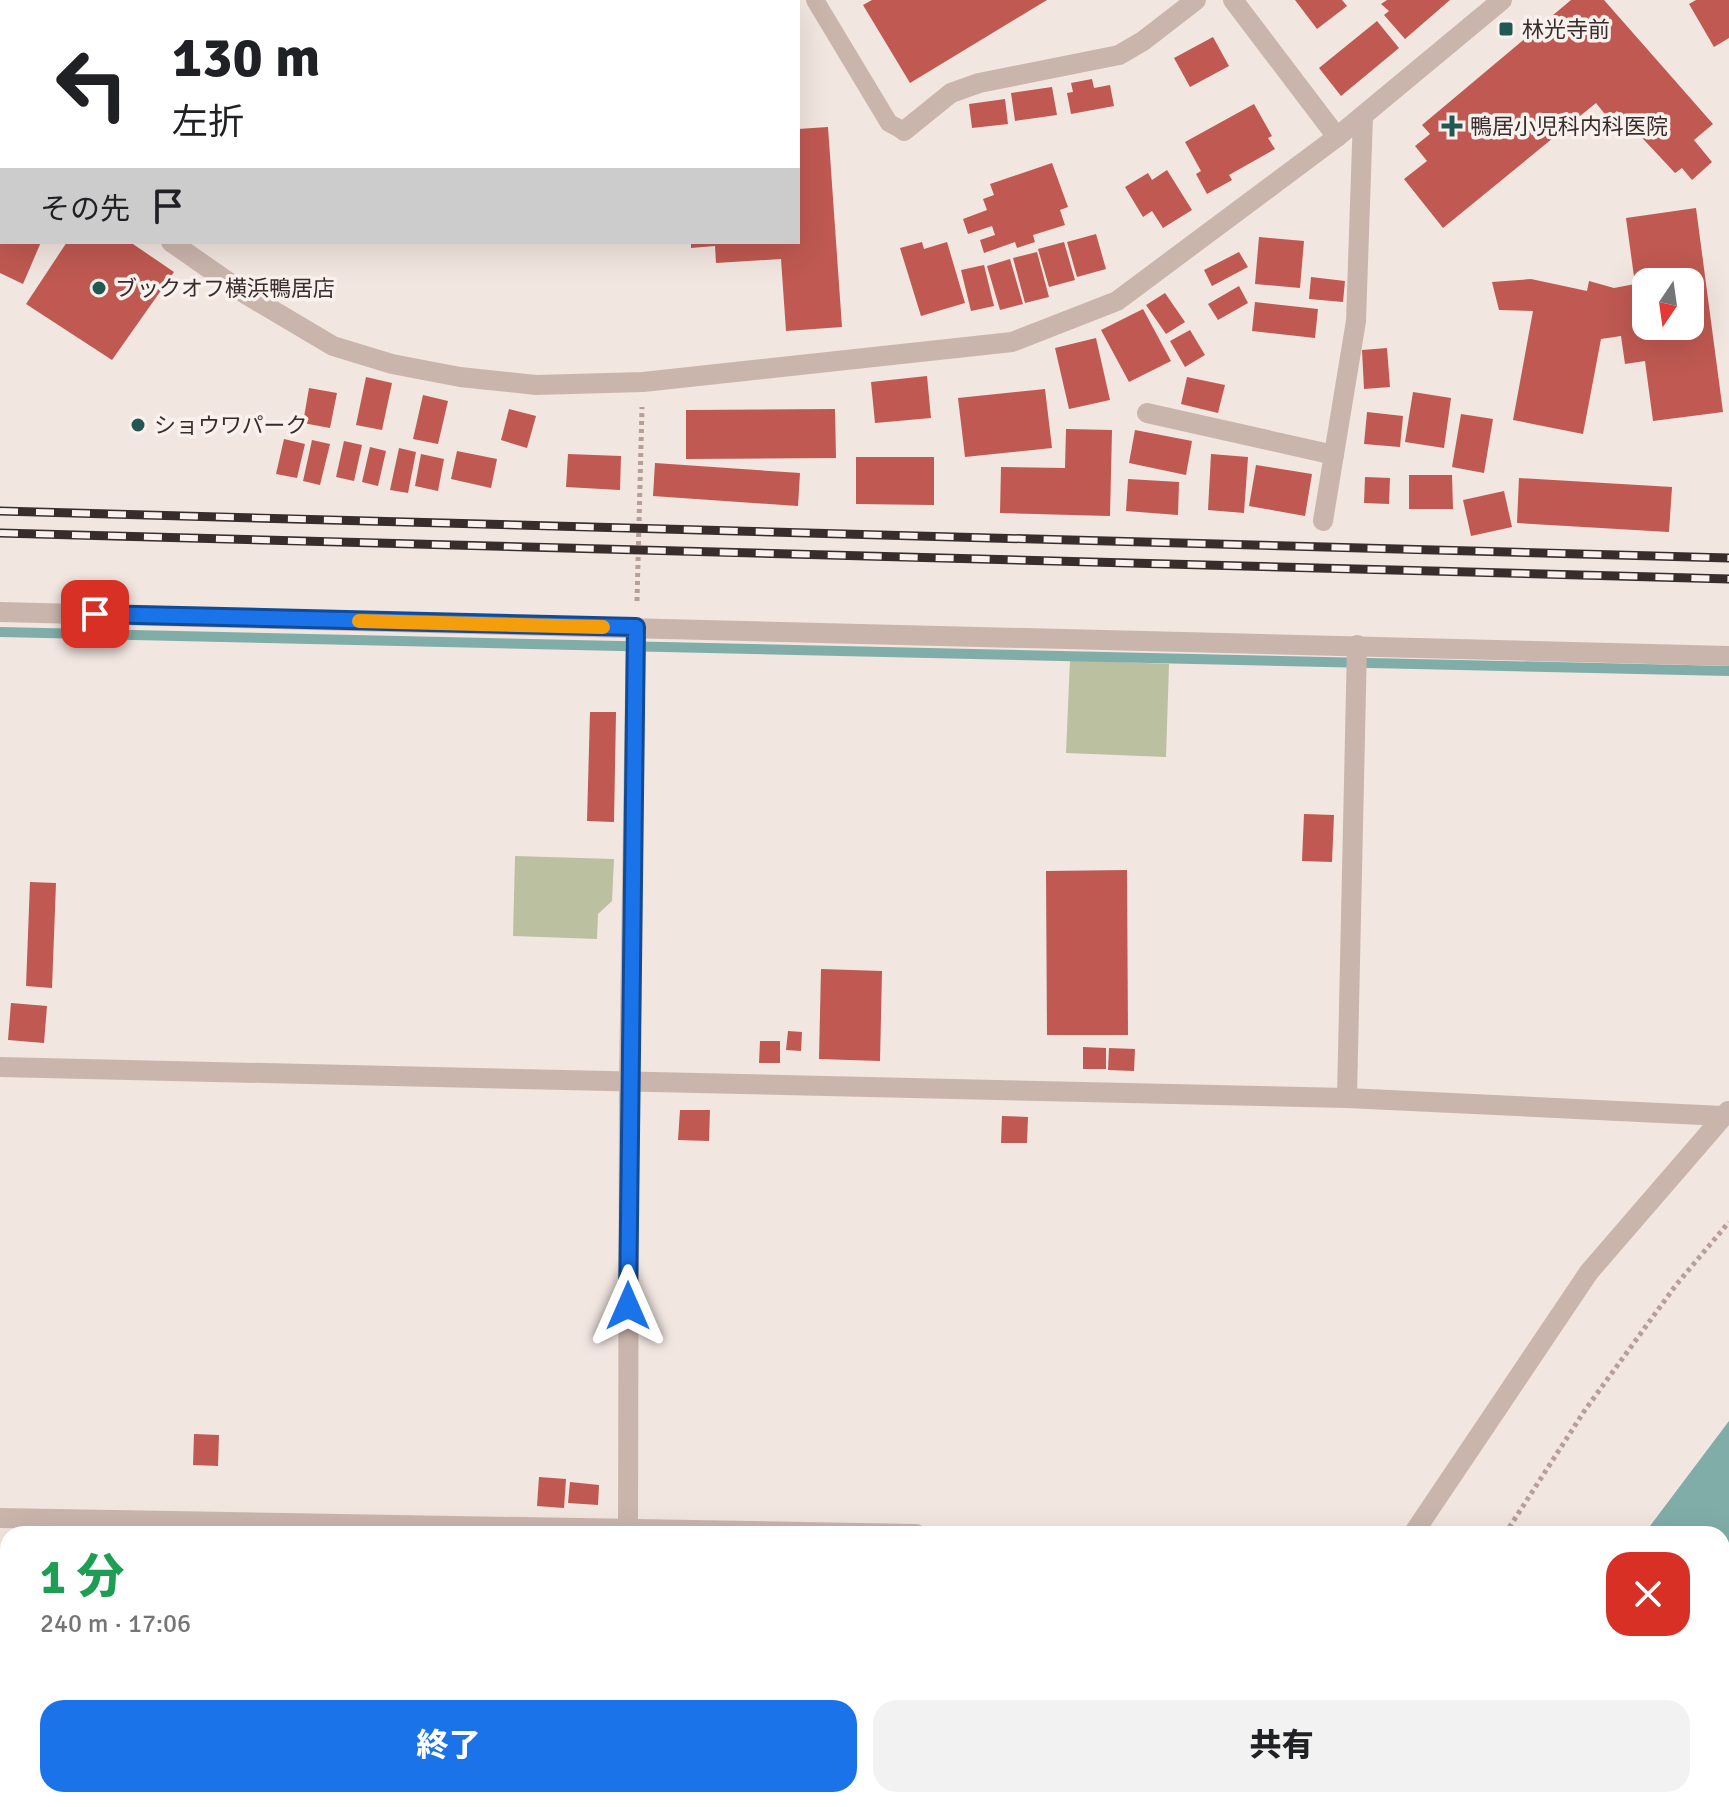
<!DOCTYPE html>
<html lang="ja">
<meta charset="utf-8">
<style>
:root{--surface:#fff;--page:#f2f2f2;--text:#202124;--muted:#757577;--accent:#1a73e8}
body{margin:0;font-family:Signika,"Noto Sans JP",sans-serif;background:var(--page);color:var(--text);height:100vh;display:flex;flex-direction:column;font-size:30px;white-space:nowrap}
*{box-sizing:border-box;margin:0}
p{font-size:26px;color:var(--muted)}
.icon{flex:none;width:44px;height:44px;fill:none;stroke:currentColor;stroke-width:2;stroke-linecap:round;stroke-linejoin:round}
.map{position:relative;flex:1;overflow:hidden}
.panel{position:absolute;left:0px;top:1526px;width:1730px;height:282px;display:flex;flex-direction:column;background:var(--surface);border-radius:24px 24px 0 0;box-shadow:0 8px 32px #0002}
.panel>*{flex:none}
.banner{position:absolute;left:0px;top:0px;width:800px;height:244px;box-shadow:0 8px 32px #0002;background:#fff;color:var(--text);overflow:hidden}
.needle{width:52px;rotate:193deg}
.fabs{position:absolute;left:1632px;top:268px;display:grid;gap:16px}
.fabs a{display:grid;place-items:center;width:72px;height:72px;border-radius:16px;background:var(--surface);box-shadow:0 8px 32px #0002;font-size:40px}
.pin{position:absolute;display:grid;place-items:center;width:68px;height:68px;color:#fff;margin:-34px;border-radius:16px;box-shadow:0 4px 12px #0006}
.me{position:absolute;width:88px;margin:-44px;rotate:0deg;stroke-linejoin:round;filter:drop-shadow(0 0 6px #0008)}
.turn{display:flex;align-items:center;gap:28px;height:168px;padding:0 40px;font-size:36px}
.turn .icon{width:104px;height:104px;stroke-width:2.5}
.turn b{display:block;font-size:56px;line-height:68px}
.then{display:flex;align-items:center;height:76px;padding:0 40px;background:#0003;gap:16px;font-size:30px}
.round{display:grid;place-items:center;flex:none;width:84px;height:84px;border-radius:24px;background:var(--page)}
.overview{display:flex;align-items:center;justify-content:space-between;height:136px;padding:0 40px}
h1{font-size:48px;font-weight:800;line-height:60px;color:#1e9e55}
.button{display:flex;gap:16px;margin-top:auto;padding:16px 40px}
.button a{flex:1;height:92px;border-radius:24px;background:var(--accent);color:#fff;font-size:32px;font-weight:800;line-height:92px;text-align:center}
.button a+a{background:var(--page);color:var(--text)}
.map>svg:first-child{display:block}
.green{fill:#bbc0a1}
.water{fill:#81ada8}
.lines{fill:none;stroke-linecap:round;stroke-linejoin:round}
.stream{stroke:#81ada8;stroke-width:10}
.building{fill:#bf5951;fill-rule:evenodd}
.path{stroke:#b59f97;stroke-width:5;stroke-dasharray:4 4;stroke-linecap:butt}
.service{stroke:#cab5ac;stroke-width:18}
.minor{stroke:#cab5ac;stroke-width:20}
.tertiary{stroke:#cab5ac;stroke-width:20}
.rail-casing{stroke:#382d2b;stroke-width:9}
.rail{stroke:#f9f1ed;stroke-width:6;stroke-dasharray:18;stroke-linecap:butt}
.route-casing{stroke:#114b97;stroke-width:20}
.route{stroke:#1a73e8;stroke-width:14}
.slow{stroke:#f59e0b;stroke-width:14}
.poi-dot{fill:#225852;stroke:#f9f1ed;stroke-width:3}
.labels{text-anchor:middle;dominant-baseline:central;stroke-width:7;stroke-linejoin:round;paint-order:stroke}
.poi-label{font-size:22px;fill:#382d2b;stroke:#f9f1ed;text-anchor:start}
</style>
<div class="map">
<svg width="1729" height="1807" viewBox="0 0 1729 1807">
<rect width="100%" height="100%" fill="#f2e6e0"/>
<g class="green">
<path d="M 1070,660 L 1169,664 L 1166,757 L 1066,753 Z"/>
<path d="M 515,856 L 614,859 L 612,901 L 598,914 L 597,939 L 513,936 Z"/>
</g>
<g class="water">
<path d="M 1729,1421 L 1729,1713 L 1722,1732 L 1722,1534 L 1644,1534 Z"/>
<path d="M 1443,1800 L 1686,1800 L 1681,1807 L 1438,1807 Z"/>
</g>
<g class="lines">
<path class="stream" d="M 0,632 L 1729,671"/>
</g>
<g class="building">
<path d="M 872,0 L 1047,0 L 910,83 L 863,5 Z"/>
<path d="M 1295,0 L 1342,0 L 1347,6 L 1317,29 Z"/>
<path d="M 1387,0 L 1450,0 L 1405,39 L 1384,15 L 1389,11 L 1381,4 Z"/>
<path d="M 1571,0 L 1604,0 L 1713,124 L 1694,140 L 1712,162 L 1692,180 L 1682,168 L 1675,173 L 1617,111 L 1608,118 L 1596,103 L 1443,228 L 1404,179 L 1427,161 L 1415,146 L 1430,134 L 1422,125 Z"/>
<path d="M 1696,0 L 1729,0 L 1729,38 L 1714,47 L 1689,4 Z"/>
<path d="M 1377,21 L 1399,48 L 1341,96 L 1319,68 Z"/>
<path d="M 1213,37 L 1229,66 L 1190,87 L 1174,58 Z"/>
<path d="M 1092,79 L 1094,88 L 1110,85 L 1114,106 L 1071,114 L 1067,93 L 1073,92 L 1071,83 Z"/>
<path d="M 1052,87 L 1057,115 L 1015,121 L 1011,93 Z"/>
<path d="M 1005,99 L 1008,124 L 972,128 L 969,104 Z"/>
<path d="M 1254,104 L 1272,136 L 1268,138 L 1275,149 L 1229,175 L 1232,180 L 1207,194 L 1196,174 L 1201,171 L 1185,142 Z"/>
<path d="M 828,127 L 842,327 L 786,331 L 781,259 L 716,263 L 715,246 L 691,248 L 691,242 L 798,242 L 798,129 Z"/>
<path d="M 1052,163 L 1068,207 L 1060,210 L 1065,225 L 1033,235 L 1035,242 L 1017,248 L 1015,242 L 984,253 L 980,240 L 995,235 L 992,226 L 968,234 L 963,219 L 987,210 L 983,199 L 994,195 L 990,184 Z"/>
<path d="M 1167,170 L 1192,210 L 1163,228 L 1152,211 L 1143,217 L 1125,187 L 1148,173 L 1152,180 Z"/>
<path d="M 1696,208 L 1723,412 L 1653,421 L 1645,361 L 1625,364 L 1621,336 L 1601,339 L 1583,434 L 1513,420 L 1533,311 L 1499,310 L 1492,282 L 1531,279 L 1587,291 L 1589,281 L 1614,288 L 1635,284 L 1626,218 ZM 1646,282 L 1690,282 L 1690,326 L 1646,326 Z"/>
<path d="M 1096,234 L 1106,269 L 1077,277 L 1067,242 Z"/>
<path d="M 1259,237 L 1304,241 L 1300,288 L 1255,284 Z"/>
<path d="M 0,242 L 41,242 L 23,284 L 0,273 Z"/>
<path d="M 67,242 L 130,242 L 174,272 L 112,360 L 26,304 Z"/>
<path d="M 922,242 L 924,249 L 947,242 L 965,303 L 921,316 L 900,248 Z"/>
<path d="M 1064,242 L 1075,280 L 1049,287 L 1038,249 Z"/>
<path d="M 1037,252 L 1049,297 L 1025,303 L 1013,258 Z"/>
<path d="M 1239,252 L 1248,267 L 1212,286 L 1204,270 Z"/>
<path d="M 1010,259 L 1023,304 L 1000,310 L 987,266 Z"/>
<path d="M 984,265 L 994,306 L 971,311 L 961,270 Z"/>
<path d="M 1311,277 L 1345,281 L 1343,302 L 1309,299 Z"/>
<path d="M 1239,286 L 1248,303 L 1218,320 L 1208,304 Z"/>
<path d="M 1165,293 L 1185,322 L 1166,334 L 1146,305 Z"/>
<path d="M 1255,302 L 1318,309 L 1315,338 L 1252,331 Z"/>
<path d="M 1143,309 L 1171,361 L 1129,382 L 1101,330 Z"/>
<path d="M 1190,330 L 1205,355 L 1185,367 L 1170,341 Z"/>
<path d="M 1096,338 L 1110,400 L 1069,409 L 1055,348 Z"/>
<path d="M 1387,348 L 1390,387 L 1364,389 L 1362,350 Z"/>
<path d="M 927,376 L 931,418 L 875,423 L 871,382 Z"/>
<path d="M 366,377 L 392,383 L 382,430 L 356,425 Z"/>
<path d="M 1187,377 L 1225,385 L 1218,413 L 1181,404 Z"/>
<path d="M 309,388 L 337,393 L 330,428 L 303,423 Z"/>
<path d="M 1045,389 L 1052,448 L 965,457 L 958,398 Z"/>
<path d="M 1413,392 L 1451,398 L 1444,448 L 1405,442 Z"/>
<path d="M 423,395 L 448,401 L 438,444 L 413,439 Z"/>
<path d="M 509,409 L 536,416 L 527,448 L 501,440 Z"/>
<path d="M 835,409 L 836,458 L 686,459 L 686,410 Z"/>
<path d="M 1367,412 L 1403,416 L 1400,447 L 1364,444 Z"/>
<path d="M 1461,414 L 1493,419 L 1484,473 L 1452,467 Z"/>
<path d="M 1066,429 L 1112,430 L 1110,516 L 1000,513 L 1001,467 L 1065,468 Z"/>
<path d="M 1135,430 L 1192,441 L 1186,475 L 1129,463 Z"/>
<path d="M 284,439 L 305,444 L 297,478 L 276,474 Z"/>
<path d="M 312,440 L 330,444 L 320,485 L 303,481 Z"/>
<path d="M 344,441 L 362,445 L 354,481 L 336,477 Z"/>
<path d="M 370,447 L 386,451 L 378,486 L 362,482 Z"/>
<path d="M 399,448 L 416,452 L 408,493 L 390,490 Z"/>
<path d="M 457,451 L 497,459 L 491,488 L 451,479 Z"/>
<path d="M 421,454 L 444,459 L 438,491 L 415,486 Z"/>
<path d="M 568,454 L 621,456 L 620,490 L 566,487 Z"/>
<path d="M 1211,454 L 1248,457 L 1244,513 L 1208,510 Z"/>
<path d="M 856,457 L 934,457 L 934,505 L 856,504 Z"/>
<path d="M 655,463 L 800,473 L 798,506 L 653,496 Z"/>
<path d="M 1256,465 L 1312,474 L 1305,516 L 1249,506 Z"/>
<path d="M 1409,475 L 1452,475 L 1453,509 L 1409,509 Z"/>
<path d="M 1365,477 L 1390,478 L 1389,504 L 1364,503 Z"/>
<path d="M 1519,478 L 1672,487 L 1669,532 L 1517,523 Z"/>
<path d="M 1128,479 L 1179,482 L 1178,515 L 1126,511 Z"/>
<path d="M 1504,491 L 1512,527 L 1471,536 L 1463,500 Z"/>
<path d="M 590,712 L 616,712 L 614,822 L 587,821 Z"/>
<path d="M 1304,814 L 1334,815 L 1332,862 L 1302,861 Z"/>
<path d="M 1127,870 L 1128,1035 L 1047,1035 L 1046,871 Z"/>
<path d="M 30,882 L 56,883 L 52,988 L 26,986 Z"/>
<path d="M 821,969 L 882,971 L 880,1061 L 819,1059 Z"/>
<path d="M 11,1003 L 47,1006 L 44,1043 L 8,1040 Z"/>
<path d="M 788,1031 L 802,1032 L 801,1051 L 786,1050 Z"/>
<path d="M 760,1041 L 780,1041 L 780,1063 L 759,1063 Z"/>
<path d="M 1083,1047 L 1106,1048 L 1106,1069 L 1083,1069 Z"/>
<path d="M 1109,1048 L 1135,1049 L 1134,1071 L 1108,1070 Z"/>
<path d="M 680,1110 L 710,1110 L 709,1141 L 678,1140 Z"/>
<path d="M 1002,1116 L 1028,1117 L 1027,1143 L 1001,1143 Z"/>
<path d="M 194,1434 L 219,1435 L 218,1466 L 193,1465 Z"/>
<path d="M 539,1477 L 566,1479 L 564,1508 L 537,1506 Z"/>
<path d="M 570,1482 L 599,1485 L 598,1505 L 568,1503 Z"/>
</g>
<g class="lines">
<g class="path">
<path d="M 637,601 L 642,407"/>
<path d="M 1505,1534 L 1585,1410 L 1676,1285 L 1729,1222"/>
<path d="M 1289,1807 L 1296,1800"/>
</g>
<path class="service" d="M 815,0 L 889,123 L 904,131"/>
<g class="minor">
<path d="M 1233,0 L 1337,137"/>
<path d="M 904,131 L 951,93 L 979,83 L 1119,55 L 1143,41 L 1196,0"/>
<path d="M 1147,413 L 1334,455"/>
<path d="M 1323,521 L 1356,321 L 1363,116"/>
<path d="M 0,612 L 1729,656"/>
<path d="M 0,1067 L 1347,1098 L 1723,1116"/>
<path d="M 1347,1098 L 1357,645"/>
<path d="M 0,1518 L 916,1534"/>
<path d="M 628,1534 L 629,1084 L 636,627"/>
<path d="M 1413,1534 L 1589,1272 L 1728,1111"/>
<path d="M 629,1800 L 629,1807"/>
<path d="M 1174,1807 L 1186,1800"/>
</g>
<g class="tertiary">
<path d="M 0,134 L 2,135"/>
<path d="M 171,242 L 247,295 L 333,346 L 392,364 L 460,377 L 536,385 L 643,382 L 1012,342 L 1117,301 L 1337,137 L 1502,0"/>
</g>
<defs>
<g id="rail">
<path d="M 0,511 L 1729,558"/>
<path d="M 0,533 L 1729,579"/>
</g>
</defs>
<use href="#rail" class="rail-casing"/>
<use href="#rail" class="rail"/>
</g>
<g class="lines">
<defs>
<path id="route" d="M 95,614 L 636,627 L 628,1306"/>
</defs>
<use href="#route" class="route-casing"/>
<use href="#route" class="route"/>
<path class="slow" d="M 359,621 L 603,627"/>
</g>
<g class="poi-dot">
<rect x="1498" y="21" width="16" height="16" rx="4"/>
<path d="M1448 114h8v8h8v8h-8v8h-8v-8h-8v-8h8z"/>
<circle cx="99" cy="288" r="8"/>
<circle cx="138" cy="425" r="8"/>
</g>
<g class="labels">
<g class="poi-label">
<text x="1522" y="29">林光寺前</text>
<text x="1470" y="126">鴨居小児科内科医院</text>
<text x="115" y="288">ブックオフ横浜鴨居店</text>
<text x="154" y="425">ショウワパーク</text>
</g>
</g>
</svg>
<div class="fabs">
<a><svg class="needle" viewBox="-14 -14 28 28"><path d="M0-13l5 13h-10z" fill="#e53935"/><path d="M0 13l5-13h-10z" fill="#757577"/></svg></a>
</div>
<div class="pin" style="left:95px;top:614px;background:#d93025"><svg class="icon" aria-label="arrive" viewBox="0 0 24 24"><path d="M6 21V4h12l-3 4 3 4H6"/></svg></div>
<svg class="me" style="left:628px;top:1306px" viewBox="-20 -20 40 40"><path d="M0-17L14 15 0 8-14 15z" fill="#1a73e8" stroke="#fff" stroke-width="4"/></svg>
<div class="banner">
<div class="turn"><svg class="icon" aria-label="left" viewBox="0 0 24 24"><path d="M17 20v-9H6M10 6l-5 5 5 5"/></svg><div><b>130 m</b>左折</div></div>
<div class="then">その先<svg class="icon" aria-label="arrive" viewBox="0 0 24 24"><path d="M6 21V4h12l-3 4 3 4H6"/></svg></div>
</div>
<section class="panel">
<div class="overview"><div><h1>1 分</h1><p>240 m · 17:06</p></div><a class="round" style="background:#d93025;color:#fff"><svg class="icon" aria-label="close" viewBox="0 0 24 24"><path d="M6 6l12 12M18 6L6 18"/></svg></a></div>
<div class="button"><a>終了</a><a>共有</a></div>
</section>
</div>
